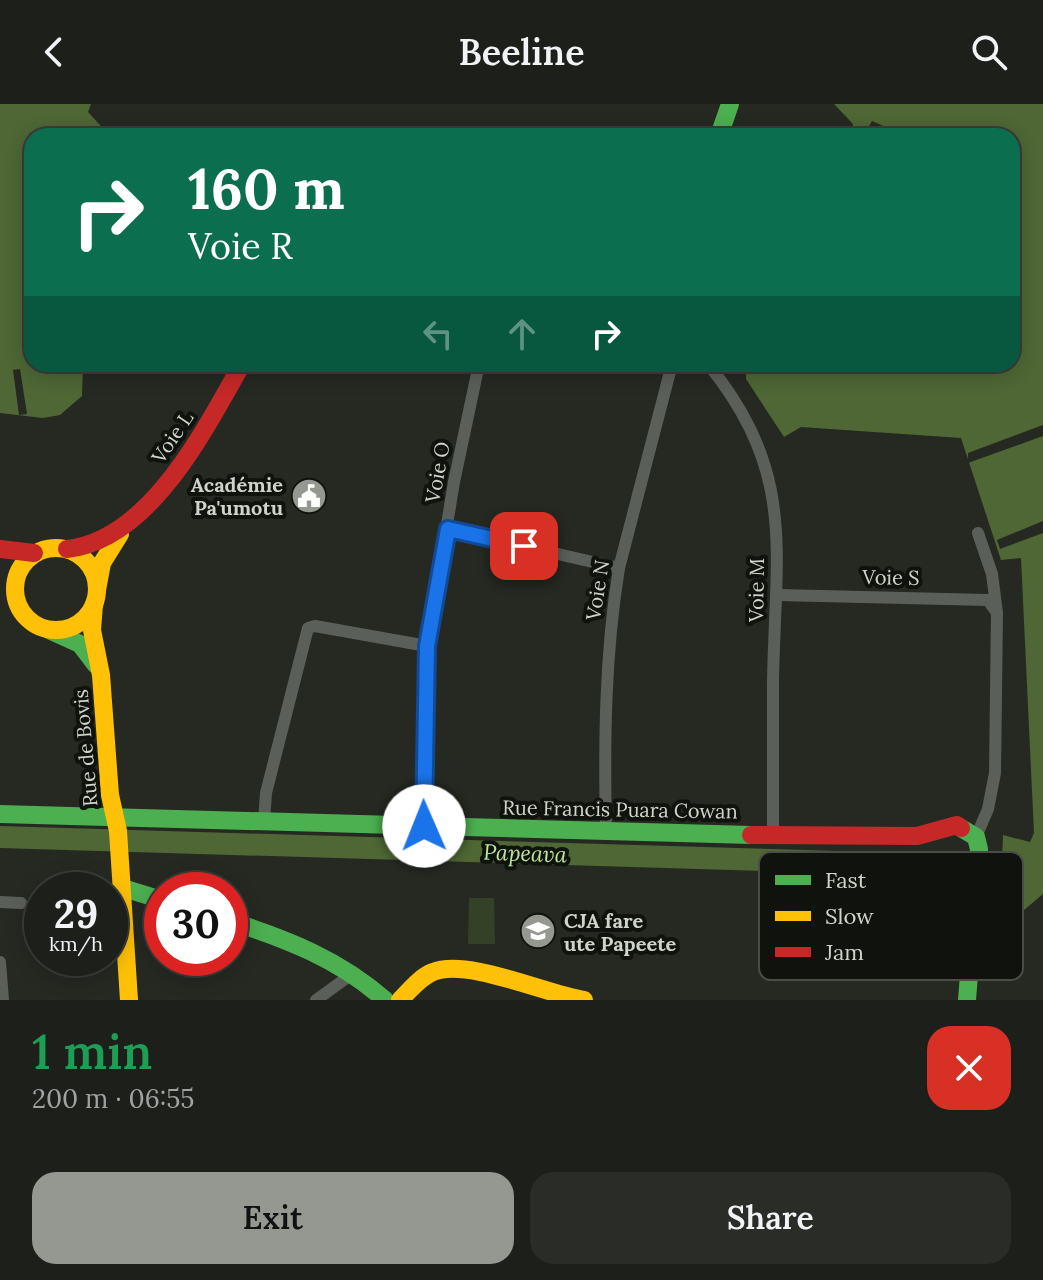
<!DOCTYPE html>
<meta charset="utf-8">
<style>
:root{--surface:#1c1f1a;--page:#292c27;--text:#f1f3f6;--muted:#a0a2a2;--line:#3a3d39;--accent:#949890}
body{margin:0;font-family:Lora,serif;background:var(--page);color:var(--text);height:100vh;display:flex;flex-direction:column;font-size:30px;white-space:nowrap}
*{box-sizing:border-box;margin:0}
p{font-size:26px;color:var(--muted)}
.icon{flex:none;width:44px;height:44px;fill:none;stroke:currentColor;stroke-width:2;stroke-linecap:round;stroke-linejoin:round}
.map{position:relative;height:896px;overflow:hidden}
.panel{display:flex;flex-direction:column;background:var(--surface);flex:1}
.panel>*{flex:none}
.banner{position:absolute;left:24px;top:24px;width:996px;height:244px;border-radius:24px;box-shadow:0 4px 20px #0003,0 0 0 2px var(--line);background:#0b6e4f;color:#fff;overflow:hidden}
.speed{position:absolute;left:24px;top:768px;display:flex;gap:16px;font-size:40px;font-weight:700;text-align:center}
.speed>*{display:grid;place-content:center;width:104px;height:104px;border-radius:50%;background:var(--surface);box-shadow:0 4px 20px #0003,0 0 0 2px var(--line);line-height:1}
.speed small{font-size:20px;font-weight:400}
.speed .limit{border:12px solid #d22;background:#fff;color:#111}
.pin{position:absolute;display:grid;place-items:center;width:68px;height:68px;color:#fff;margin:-34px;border-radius:16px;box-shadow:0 4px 12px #0006}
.me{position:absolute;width:88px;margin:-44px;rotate:359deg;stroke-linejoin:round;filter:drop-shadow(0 0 6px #0008)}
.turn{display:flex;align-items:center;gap:28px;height:168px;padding:0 32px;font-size:36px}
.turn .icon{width:104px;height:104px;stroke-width:2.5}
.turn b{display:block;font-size:56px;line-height:68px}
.lanes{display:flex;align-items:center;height:76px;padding:0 32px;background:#0003;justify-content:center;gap:40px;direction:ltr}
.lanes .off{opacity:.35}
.round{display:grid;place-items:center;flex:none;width:84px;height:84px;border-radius:24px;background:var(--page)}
.head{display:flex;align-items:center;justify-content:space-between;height:136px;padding:0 32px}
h1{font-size:48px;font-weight:600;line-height:60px;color:#1e9e55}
.action{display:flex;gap:16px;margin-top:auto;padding:16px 32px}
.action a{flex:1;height:92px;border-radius:24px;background:var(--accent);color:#111;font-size:32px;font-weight:600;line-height:92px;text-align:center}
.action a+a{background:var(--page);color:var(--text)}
header{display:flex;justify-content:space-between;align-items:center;height:104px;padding:0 32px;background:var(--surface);font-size:36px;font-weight:600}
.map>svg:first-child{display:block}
.green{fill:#344126}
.water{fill:#4e6735}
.pier{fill:#252922}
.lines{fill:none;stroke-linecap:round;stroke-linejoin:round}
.river{stroke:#4e6735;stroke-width:22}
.street{stroke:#5b5f59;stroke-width:12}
.fast{stroke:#4caf50;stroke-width:18}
.slow{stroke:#ffc107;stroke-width:18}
.jam{stroke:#c62828;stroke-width:18}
.route-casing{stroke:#114b97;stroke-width:20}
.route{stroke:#1a73e8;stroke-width:14}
.labels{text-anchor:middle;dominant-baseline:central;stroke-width:8;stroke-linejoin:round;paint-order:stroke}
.street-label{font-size:20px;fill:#cfd4cb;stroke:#10130d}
.poi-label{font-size:20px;font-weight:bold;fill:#cfd4cb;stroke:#10130d;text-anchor:end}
.water-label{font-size:22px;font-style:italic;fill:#bde795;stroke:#10130d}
.key{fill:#10130d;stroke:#494d46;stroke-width:2}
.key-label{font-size:22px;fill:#cfd4cb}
</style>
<header><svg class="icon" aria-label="back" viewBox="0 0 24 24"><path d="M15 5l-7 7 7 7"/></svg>Beeline<svg class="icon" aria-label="search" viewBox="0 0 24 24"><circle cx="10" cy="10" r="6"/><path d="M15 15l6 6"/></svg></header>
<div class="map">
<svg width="1043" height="896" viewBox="0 0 1043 896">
<rect width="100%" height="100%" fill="#252922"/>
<path class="green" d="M 469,794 L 494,794 L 495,840 L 468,840 Z"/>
<g class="water">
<path d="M 0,0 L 91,0 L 88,8 L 110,32 L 32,32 L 32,260 L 83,260 L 82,292 L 60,311 L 43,314 L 0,309 Z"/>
<path d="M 834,0 L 1043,0 L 1043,790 L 1011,817 L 1000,814 L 1003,731 L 1030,738 L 1034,729 L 1021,454 L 1001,456 L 961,334 L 801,323 L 784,333 L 746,275 L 746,260 L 1012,260 L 1012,32 L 889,32 L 890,25 L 872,17 L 864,32 L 851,32 L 853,20 Z"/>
</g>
<g class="pier">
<path d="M 20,265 L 27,310 L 19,311 L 13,266 Z"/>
<path d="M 1043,321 L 1043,332 L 968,359 L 968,349 Z"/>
<path d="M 1043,417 L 1043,429 L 1000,445 L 997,436 Z"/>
</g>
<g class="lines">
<path class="river" d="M 0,733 L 1002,763"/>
<g class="street">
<path d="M 708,260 C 797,370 775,447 773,578 C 773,626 773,675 773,724 L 770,730"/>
<path d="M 448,425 L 619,464"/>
<path d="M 778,491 L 988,496 L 995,506"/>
<path d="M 264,717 L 266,689 L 308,524 L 315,522 L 427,542"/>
<path d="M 424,722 L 427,542 L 454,378 L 479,260"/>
<path d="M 606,725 C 604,638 605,550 619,464 L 672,260"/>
<path d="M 976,733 L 988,705 L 995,669 L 997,509 L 992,470 L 978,429"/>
<path d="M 0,798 L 21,799"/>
<path d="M 0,858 L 3,896"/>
<path d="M 316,896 L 352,870"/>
</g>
<g class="fast">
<path d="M 719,32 L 730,0"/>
<path d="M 49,526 L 80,540 L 96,561"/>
<path d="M 0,710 L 751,731"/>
<path d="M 961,724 L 976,733 L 979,745 L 967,896"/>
<path d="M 123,784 L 162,796"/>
<path d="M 230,817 C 287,835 340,856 385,896"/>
</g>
<g class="slow">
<circle cx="56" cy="485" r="41"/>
<path d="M 97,486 L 102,459 L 120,430"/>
<path d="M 94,500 L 92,526 L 101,571 L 110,691 L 118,727 L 129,896"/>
<path d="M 400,896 C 410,886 420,873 433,868 C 467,854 546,890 584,896"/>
</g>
<g class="jam">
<path d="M 0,445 L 34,449"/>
<path d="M 67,445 C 150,436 205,325 242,260"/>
<path d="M 751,731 L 917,732 L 957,721 L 961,724"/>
</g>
</g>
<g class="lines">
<defs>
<path id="route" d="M 424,722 L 427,542 L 448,425 L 524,442"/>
</defs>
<use href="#route" class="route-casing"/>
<use href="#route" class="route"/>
</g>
<defs>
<symbol id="civic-disc" viewBox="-11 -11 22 22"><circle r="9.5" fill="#949890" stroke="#10130d"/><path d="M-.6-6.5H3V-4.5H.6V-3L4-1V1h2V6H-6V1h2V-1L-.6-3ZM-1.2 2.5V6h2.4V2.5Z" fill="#fff"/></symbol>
<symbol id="school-disc" viewBox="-11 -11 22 22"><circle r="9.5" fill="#949890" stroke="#10130d"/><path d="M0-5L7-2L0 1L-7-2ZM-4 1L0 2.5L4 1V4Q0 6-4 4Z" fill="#fff"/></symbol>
</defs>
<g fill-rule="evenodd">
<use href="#civic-disc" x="289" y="372" width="40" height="40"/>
<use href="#school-disc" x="518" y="807" width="40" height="40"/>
</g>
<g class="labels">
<g class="street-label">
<text transform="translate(172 333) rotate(-56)">Voie L</text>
<text transform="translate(437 368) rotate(-80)">Voie O</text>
<text transform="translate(891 473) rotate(1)">Voie S</text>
<text transform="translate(597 486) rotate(-81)">Voie N</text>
<text transform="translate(756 486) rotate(-89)">Voie M</text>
<text transform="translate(85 644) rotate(-95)">Rue de Bovis</text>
<text transform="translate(620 705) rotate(1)">Rue Francis Puara Cowan</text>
</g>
<g class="poi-label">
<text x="283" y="380">Académie<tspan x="283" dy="23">Pa'umotu</tspan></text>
<text x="564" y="816" text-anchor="start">CJA fare<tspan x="564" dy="23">ute Papeete</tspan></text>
</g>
<g class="water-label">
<text transform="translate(525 749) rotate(2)">Papeava</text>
</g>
</g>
<rect x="759" y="748" width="264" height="128" rx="12" class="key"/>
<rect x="775" y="771" width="36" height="10" fill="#4caf50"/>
<rect x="775" y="807" width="36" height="10" fill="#ffc107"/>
<rect x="775" y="843" width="36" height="10" fill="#c62828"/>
<g class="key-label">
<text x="825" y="784">Fast</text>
<text x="825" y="820">Slow</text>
<text x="825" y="856">Jam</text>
</g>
</svg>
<div class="speed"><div>29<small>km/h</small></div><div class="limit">30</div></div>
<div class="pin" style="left:524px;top:442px;background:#d93025"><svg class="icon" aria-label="arrive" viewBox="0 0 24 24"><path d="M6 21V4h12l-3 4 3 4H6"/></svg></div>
<svg class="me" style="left:424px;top:722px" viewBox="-20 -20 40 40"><circle r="19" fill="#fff"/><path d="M0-13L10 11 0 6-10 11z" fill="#1a73e8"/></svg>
<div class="banner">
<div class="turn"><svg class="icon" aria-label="right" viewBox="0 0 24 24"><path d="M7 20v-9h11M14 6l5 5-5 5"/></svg><div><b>160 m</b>Voie R</div></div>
<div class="lanes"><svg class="icon off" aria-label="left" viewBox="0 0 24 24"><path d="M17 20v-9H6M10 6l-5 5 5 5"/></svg><svg class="icon off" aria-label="ahead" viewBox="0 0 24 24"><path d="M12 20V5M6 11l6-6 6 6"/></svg><svg class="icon" aria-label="right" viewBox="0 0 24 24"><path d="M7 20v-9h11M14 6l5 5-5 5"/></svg></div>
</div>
</div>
<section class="panel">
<div class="head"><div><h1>1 min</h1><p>200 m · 06:55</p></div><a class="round" style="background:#d93025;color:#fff"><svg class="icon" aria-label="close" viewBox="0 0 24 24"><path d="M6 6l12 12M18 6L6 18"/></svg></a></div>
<div class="action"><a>Exit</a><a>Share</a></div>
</section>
